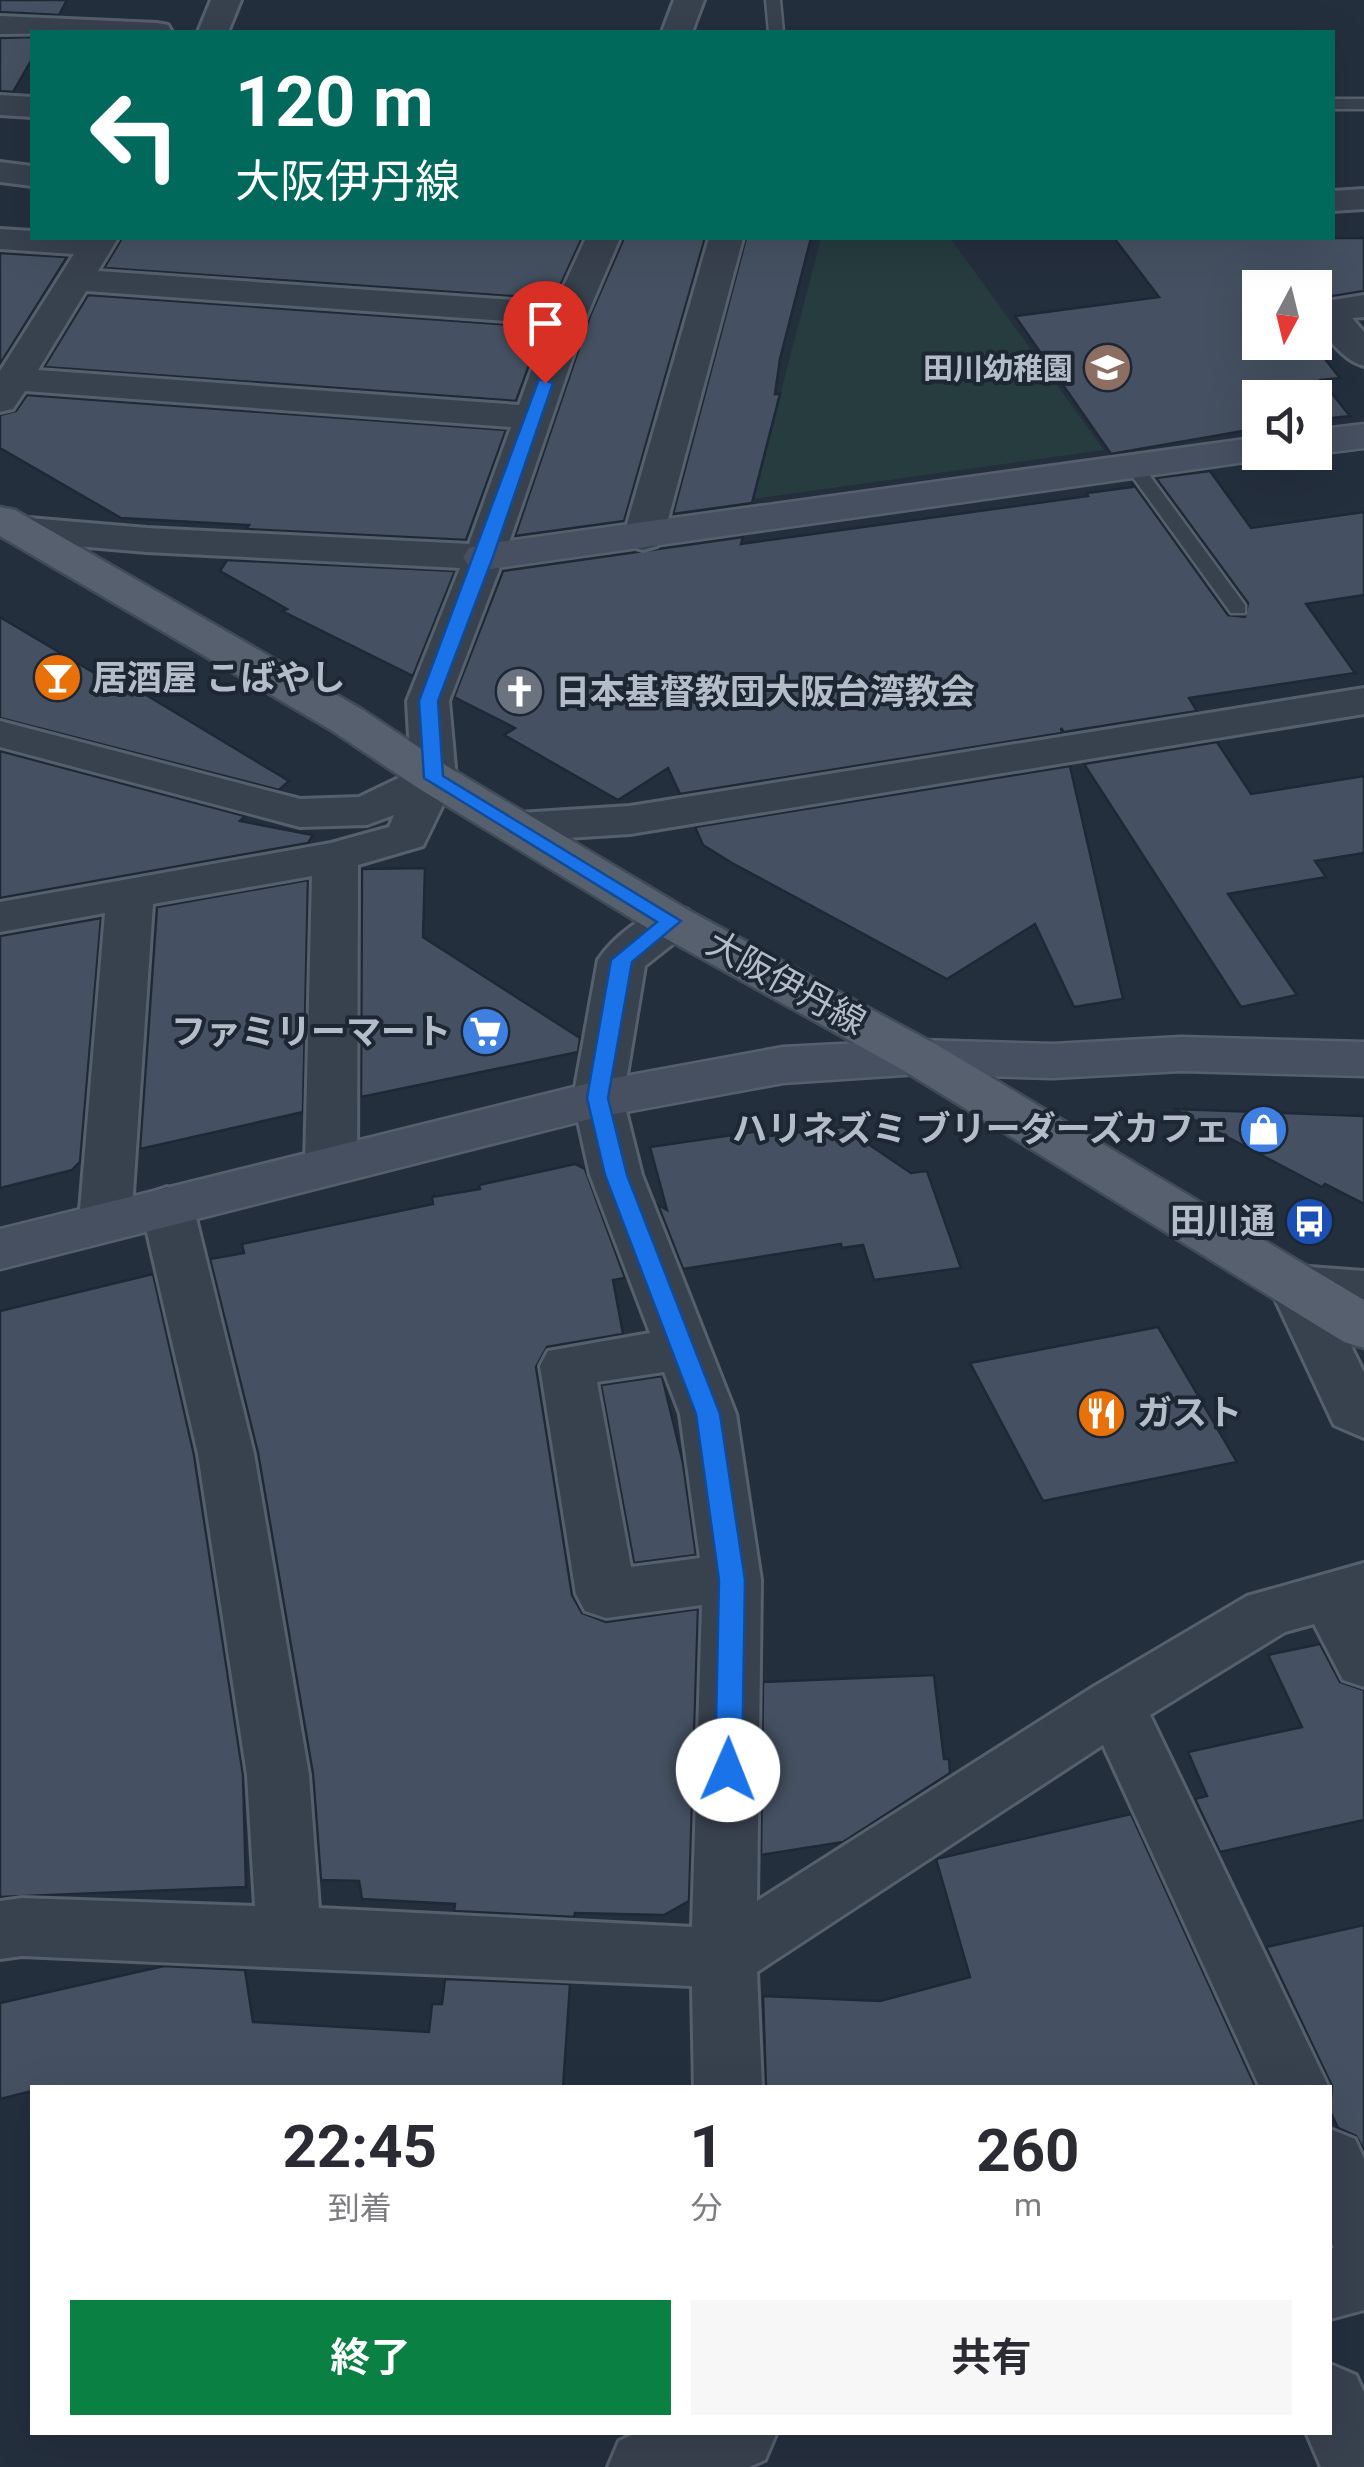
<!DOCTYPE html>
<html lang="ja">
<meta charset="utf-8">
<style>
:root{--surface:#fff;--page:#f7f7f7;--text:#2b2b33;--muted:#7c7c81;--accent:#0b8043}
body{margin:0;font-family:Roboto,"Noto Sans JP",sans-serif;background:var(--page);color:var(--text);height:100vh;display:flex;flex-direction:column;font-size:38px;white-space:nowrap}
*{box-sizing:border-box;margin:0}
p{font-size:32px;color:var(--muted)}
.icon{flex:none;width:55px;height:55px;fill:none;stroke:currentColor;stroke-width:2;stroke-linecap:round;stroke-linejoin:round}
.map{position:relative;flex:1;overflow:hidden}
.details{position:absolute;left:30px;top:2085px;width:1302px;height:350px;display:flex;flex-direction:column;background:var(--surface);border-radius:0px;box-shadow:0 10px 40px #0002}
.details>*{flex:none}
.guide{position:absolute;left:30px;top:30px;width:1305px;height:210px;border-radius:0px;box-shadow:0 10px 40px #0002;background:#00695c;color:#fff;overflow:hidden}
.needle{width:65px;rotate:187deg}
.controls{position:absolute;left:1242px;top:270px;display:grid;gap:20px}
.controls a{display:grid;place-items:center;width:90px;height:90px;border-radius:0px;background:var(--surface);box-shadow:0 10px 40px #0002;font-size:50px}
.pin{position:absolute;display:grid;place-items:center;width:85px;height:85px;color:#fff;margin:-102px -42px;border-radius:50% 50% 50% 0;rotate:-45deg;box-shadow:0 0 10px #0007}
.pin .icon{rotate:45deg}
.me{position:absolute;width:110px;margin:-55px;rotate:1deg;stroke-linejoin:round;filter:drop-shadow(0 0 8px #0008)}
.turn{display:flex;align-items:center;gap:35px;height:210px;padding:0 40px;font-size:45px}
.turn .icon{width:130px;height:130px;stroke-width:2.5}
.turn b{display:block;font-size:70px;line-height:85px}
.eta{display:flex;justify-content:space-evenly;align-items:center;height:170px;text-align:center}
.eta b{font-size:60px;font-weight:700;line-height:70px}
.primary-button{display:flex;gap:20px;margin-top:auto;padding:20px 40px}
.primary-button a{flex:1;height:115px;border-radius:0px;background:var(--accent);color:#fff;font-size:40px;font-weight:700;line-height:115px;text-align:center}
.primary-button a+a{background:var(--page);color:var(--text)}
.map>svg:first-child{display:block}
.green{fill:#263c3f}
.building{fill:#455162;stroke:#1f2835;stroke-width:2.5}
.lines{fill:none;stroke-linecap:round;stroke-linejoin:round}
.lane-casing{stroke:#565f6c;stroke-width:5}
.street-casing{stroke:#565f6c;stroke-width:6}
.secondary-casing{stroke:#565f6c;stroke-width:5}
.primary-casing{stroke:#414a57;stroke-width:5}
.lane{fill:#38414e;fill-rule:evenodd}
.street{fill:#38414e;fill-rule:evenodd}
.secondary{fill:#465061;fill-rule:evenodd}
.primary{fill:#56606e;fill-rule:evenodd}
.route{fill:#1a73e8;stroke:#114b97;stroke-width:2.5}
.labels{text-anchor:middle;dominant-baseline:central;stroke-width:8;stroke-linejoin:round;paint-order:stroke}
.far-poi-label{font-size:30px;font-weight:bold;fill:#b4bcc9;stroke:#1d2633;text-anchor:end}
.poi-label{font-size:35px;font-weight:bold;fill:#b4bcc9;stroke:#1d2633;text-anchor:start}
.street-label{font-size:35px;fill:#b4bcc9;stroke:#1d2633}
</style>
<div class="map">
<svg width="1364" height="2467" viewBox="0 0 1364 2467">
<rect width="100%" height="100%" fill="#242f3e"/>
<path class="green" d="M 821,238 L 950,238 L 1104,450 L 753,499 Z"/>
<g class="building">
<path d="M 0,0 L 67,0 L 59,15 L 0,12 Z"/>
<path d="M 32,37 L 32,59 L 13,92 L 0,91 L 0,38 Z"/>
<path d="M 122,238 L 582,238 L 554,299 L 104,268 Z"/>
<path d="M 624,238 L 705,238 L 624,521 L 515,536 L 590,316 Z"/>
<path d="M 746,238 L 811,238 L 780,359 L 775,394 L 780,394 L 752,503 L 673,514 Z"/>
<path d="M 1114,238 L 1364,238 L 1364,291 L 1315,299 L 1315,288 L 1260,288 L 1260,342 L 1315,342 L 1315,321 L 1327,342 L 1319,343 L 1333,358 L 1325,359 L 1340,378 L 1321,380 L 1350,416 L 1315,420 L 1315,398 L 1260,398 L 1260,428 L 1111,454 L 1015,316 L 1159,297 Z"/>
<path d="M 0,253 L 67,257 L 0,364 Z"/>
<path d="M 88,295 L 543,327 L 516,401 L 44,367 Z"/>
<path d="M 27,395 L 506,430 L 466,540 L 246,529 L 249,525 L 121,518 L 0,448 L 0,415 L 16,411 Z"/>
<path d="M 1210,471 L 1251,528 L 1364,512 L 1364,595 L 1306,604 L 1355,673 L 1189,698 L 1197,711 L 1064,732 L 1061,728 L 1062,733 L 680,794 L 668,768 L 618,800 L 504,735 L 515,728 L 454,697 L 503,571 L 743,537 L 741,544 L 1088,496 L 1087,493 L 1133,487 L 1132,482 L 1228,615 L 1245,617 L 1248,603 L 1156,478 Z"/>
<path d="M 227,560 L 455,571 L 413,676 L 282,611 L 287,609 L 220,571 Z"/>
<path d="M 0,617 L 101,677 L 108,672 L 289,781 L 279,790 L 0,718 Z"/>
<path d="M 1217,742 L 1251,794 L 1364,776 L 1364,853 L 1315,861 L 1326,877 L 1228,894 L 1297,995 L 1241,1007 L 1084,764 Z"/>
<path d="M 0,751 L 245,816 L 240,821 L 313,835 L 308,843 L 0,898 Z"/>
<path d="M 1070,766 L 1123,999 L 1074,1007 L 1035,924 L 947,979 L 732,863 L 703,845 L 695,827 Z"/>
<path d="M 425,868 L 423,937 L 580,1038 L 578,1052 L 361,1097 L 362,869 Z"/>
<path d="M 308,880 L 303,1112 L 140,1149 L 157,907 Z"/>
<path d="M 101,918 L 80,1162 L 72,1170 L 0,1188 L 0,936 Z"/>
<path d="M 1174,1109 L 1364,1116 L 1364,1204 L 1325,1184 L 1322,1187 Z"/>
<path d="M 843,1127 L 911,1173 L 927,1171 L 961,1268 L 874,1280 L 863,1245 L 842,1248 L 841,1244 L 683,1269 L 658,1205 L 667,1210 L 650,1147 L 760,1131 L 761,1137 Z"/>
<path d="M 575,1164 L 585,1169 L 625,1278 L 613,1280 L 623,1334 L 547,1347 L 536,1367 L 572,1595 L 582,1613 L 606,1622 L 698,1609 L 689,1901 L 664,1915 L 575,1913 L 574,1917 L 454,1911 L 455,1904 L 362,1899 L 359,1881 L 321,1880 L 313,1774 L 258,1453 L 210,1259 L 244,1253 L 242,1244 L 433,1204 L 432,1197 L 480,1189 L 479,1185 Z"/>
<path d="M 153,1274 L 194,1455 L 243,1775 L 246,1887 L 0,1897 L 0,1311 Z"/>
<path d="M 1158,1327 L 1237,1462 L 1043,1501 L 970,1363 Z"/>
<path d="M 662,1376 L 683,1463 L 696,1555 L 634,1563 L 601,1385 Z"/>
<path d="M 1320,1644 L 1340,1682 L 1364,1690 L 1364,1820 L 1220,1852 L 1195,1799 L 1207,1796 L 1188,1752 L 1302,1727 L 1268,1655 Z"/>
<path d="M 934,1675 L 944,1759 L 949,1759 L 950,1773 L 843,1842 L 761,1855 L 763,1682 Z"/>
<path d="M 1131,1814 L 1256,2088 L 766,2088 L 763,1996 L 880,2001 L 970,1977 L 936,1859 Z"/>
<path d="M 1364,1925 L 1364,2150 L 1356,2136 L 1338,2128 L 1330,2111 L 1332,2086 L 1266,1947 Z"/>
<path d="M 164,1966 L 245,1970 L 253,2022 L 429,2032 L 432,2004 L 442,2004 L 445,1979 L 570,1984 L 563,2088 L 32,2088 L 32,2091 L 0,2099 L 0,2003 Z"/>
</g>
<g class="lines">
<defs>
<g id="lane">
<path d="M 766,0 L 780,0 L 783,32 L 769,32 Z"/>
<rect x="1332" y="99" width="32" height="10"/>
<path d="M 1133,459 L 1139,461 L 1245,605 L 1245,613 L 1231,613 L 1124,465 Z"/>
</g>
<g id="street">
<path d="M 211,0 L 241,0 L 228,32 L 198,32 Z"/>
<path d="M 674,0 L 704,0 L 692,32 L 662,32 Z"/>
<path d="M 0,16 L 157,23 L 168,25 L 172,32 L 0,34 Z"/>
<path d="M 0,95 L 32,97 L 32,117 L 0,115 Z"/>
<path d="M 0,162 L 32,166 L 32,186 L 0,182 Z"/>
<path d="M 1364,189 L 1364,209 L 1332,211 L 1332,191 Z"/>
<path d="M 0,229 L 32,231 L 32,238 L 118,238 L 98,271 L 556,303 L 586,238 L 620,238 L 587,315 L 504,557 L 449,701 L 456,778 L 423,846 L 358,865 L 357,1165 L 349,1178 L 331,1183 L 313,1178 L 305,1165 L 312,876 L 153,904 L 131,1222 L 123,1235 L 105,1241 L 87,1235 L 79,1222 L 105,913 L 0,932 L 0,902 L 331,843 L 389,827 L 394,815 L 367,825 L 300,827 L 0,747 L 0,721 L 300,799 L 359,797 L 411,772 L 407,701 L 460,568 L 147,552 L 17,541 L 3,537 L 0,525 L 17,517 L 147,528 L 469,544 L 511,427 L 25,391 L 13,409 L 0,412 L 0,371 L 74,254 L 0,249 ZM 86,291 L 548,324 L 519,405 L 38,370 Z"/>
<path d="M 709,238 L 743,238 L 663,538 L 657,546 L 643,550 L 629,546 L 623,538 Z"/>
<path d="M 1364,295 L 1364,317 L 1352,318 L 1364,332 L 1364,366 C 1341,360 1315,327 1315,303 Z"/>
<path d="M 1364,688 L 1364,714 L 630,834 L 519,841 L 503,837 L 496,827 L 503,817 L 519,813 L 630,806 Z"/>
<path d="M 671,906 L 688,910 L 694,921 L 688,932 L 645,966 L 623,1099 L 642,1175 L 736,1414 L 761,1580 L 757,1901 L 1093,1687 L 1247,1596 L 1364,1563 L 1364,1687 L 1343,1680 L 1314,1624 L 1285,1632 L 1150,1715 L 1329,2088 L 1260,2088 L 1103,1745 L 757,1972 L 762,2088 L 694,2088 L 692,1986 L 22,1956 L 0,1959 L 0,1901 L 22,1898 L 255,1906 L 247,1775 L 198,1454 L 141,1206 L 149,1193 L 167,1187 L 185,1193 L 193,1206 L 254,1454 L 309,1775 L 319,1908 L 692,1927 L 702,1605 L 606,1618 L 585,1611 L 576,1594 L 540,1366 L 548,1351 L 650,1333 L 590,1175 L 573,1099 L 598,960 C 613,937 645,913 671,906 ZM 664,1372 L 680,1414 L 700,1558 L 631,1567 L 597,1382 Z"/>
<path d="M 1296,1266 L 1364,1271 L 1364,1311 L 1333,1308 L 1364,1373 L 1364,1438 L 1334,1425 L 1269,1286 L 1277,1272 Z"/>
<path d="M 1330,2129 L 1355,2139 L 1364,2159 L 1364,2310 L 1330,2319 L 1330,2249 L 1334,2248 L 1330,2239 Z"/>
<path d="M 1330,2364 L 1356,2375 L 1364,2393 L 1364,2467 L 1321,2467 L 1306,2432 L 1330,2432 Z"/>
<path d="M 638,2432 L 775,2432 L 776,2434 L 765,2460 L 749,2467 L 608,2467 L 619,2441 Z"/>
</g>
<g id="secondary">
<path d="M 1364,424 L 1364,448 L 1315,454 L 1309,452 L 1315,452 L 1315,430 Z"/>
<path d="M 1260,437 L 1260,452 L 1278,452 L 1274,458 L 484,570 L 469,566 L 463,557 L 469,548 L 484,544 Z"/>
<path d="M 1181,1037 L 1364,1042 L 1364,1076 L 1181,1071 L 1053,1078 L 919,1074 L 783,1083 L 598,1117 L 0,1269 L 0,1229 L 598,1081 L 783,1047 L 919,1040 L 1053,1044 Z"/>
</g>
<path id="primary" d="M 0,507 L 15,510 L 363,710 L 450,768 L 688,910 L 937,1045 L 1364,1300 L 1364,1348 L 1344,1342 L 901,1069 L 654,932 L 418,788 L 331,730 L 0,536 Z"/>
</defs>
<use href="#lane" class="lane-casing"/>
<use href="#street" class="street-casing"/>
<use href="#secondary" class="secondary-casing"/>
<use href="#primary" class="primary-casing"/>
<use href="#lane" class="lane"/>
<use href="#street" class="street"/>
<use href="#secondary" class="secondary"/>
<use href="#primary" class="primary"/>
</g>
<path class="route" d="M 539,379 L 553,383 L 493,557 L 438,701 L 443,776 L 681,921 L 632,962 L 608,1098 L 627,1175 L 720,1414 L 745,1580 L 742,1770 L 738,1778 L 728,1782 L 719,1778 L 715,1770 L 719,1580 L 696,1414 L 605,1175 L 587,1098 L 611,960 L 657,922 L 424,778 L 419,701 Z"/>
<defs>
<symbol id="school-disc" viewBox="-11 -11 22 22"><circle r="9.5" fill="#8d6e63" stroke="#1d2633"/><path d="M0-5L7-2L0 1L-7-2ZM-4 1L0 2.5L4 1V4Q0 6-4 4Z" fill="#fff"/></symbol>
<symbol id="bar-disc" viewBox="-11 -11 22 22"><circle r="9.5" fill="#e8710a" stroke="#1d2633"/><path d="M-6-5H6L.8 .8V4.5H3.5V6h-7V4.5H-.8V.8Z" fill="#fff"/></symbol>
<symbol id="church-disc" viewBox="-11 -11 22 22"><circle r="9.5" fill="#6b7280" stroke="#1d2633"/><path d="M-1.2-6h2.4v3.5h3.3v2.4h-3.3V6h-2.4V-.1h-3.3v-2.4h3.3Z" fill="#fff"/></symbol>
<symbol id="supermarket-disc" viewBox="-11 -11 22 22"><circle r="9.5" fill="#3f7fe0" stroke="#1d2633"/><path d="M-6-5.5h2.5l.6 2H6L4.5 2H-2.5L-4.4-4H-6ZM-1.5 3.2a1.3 1.3 0 1 0 .1 0ZM3 3.2a1.3 1.3 0 1 0 .1 0Z" fill="#fff"/></symbol>
<symbol id="shop-disc" viewBox="-11 -11 22 22"><circle r="9.5" fill="#3f7fe0" stroke="#1d2633"/><path d="M-5-2.5h2.3a2.7 3.5 0 0 1 5.4 0H5L5.5 6h-11ZM-1.5-2.5h3a1.5 2.3 0 0 0-3 0Z" fill="#fff"/></symbol>
<symbol id="bus-disc" viewBox="-11 -11 22 22"><circle r="9.5" fill="#1a4fb4" stroke="#1d2633"/><path d="M-5-6H5V4H4V6H2V4H-2V6H-4V4H-5ZM-3.5-4V0h7V-4ZM-3.5 1.2v1.5H-2V1.2ZM2 1.2v1.5H3.5V1.2Z" fill="#fff"/></symbol>
<symbol id="restaurant-disc" viewBox="-11 -11 22 22"><circle r="9.5" fill="#e8710a" stroke="#1d2633"/><path d="M-5-6h1v4h1v-4h1v4h1v-4h1v5L-1.5 .5V6h-2V.5L-5-1ZM5-6V6H3V1.5H1.5Q1.5-4 5-6Z" fill="#fff"/></symbol>
</defs>
<g fill-rule="evenodd">
<use href="#school-disc" x="1080" y="340" width="55" height="55"/>
<use href="#bar-disc" x="30" y="650" width="55" height="55"/>
<use href="#church-disc" x="492" y="664" width="55" height="55"/>
<use href="#supermarket-disc" x="458" y="1004" width="55" height="55"/>
<use href="#shop-disc" x="1236" y="1102" width="55" height="55"/>
<use href="#bus-disc" x="1282" y="1194" width="55" height="55"/>
<use href="#restaurant-disc" x="1074" y="1386" width="55" height="55"/>
</g>
<g class="labels">
<g class="far-poi-label">
<text x="1073" y="368">田川幼稚園</text>
</g>
<g class="poi-label">
<text x="92" y="678">居酒屋 こばやし</text>
<text x="555" y="692">日本基督教団大阪台湾教会</text>
<text x="451" y="1032" text-anchor="end">ファミリーマート</text>
<text x="1229" y="1129" text-anchor="end">ハリネズミ ブリーダーズカフェ</text>
<text x="1275" y="1221" text-anchor="end">田川通</text>
<text x="1137" y="1413">ガスト</text>
</g>
<g class="street-label">
<text transform="translate(786 983) rotate(29)">大阪伊丹線</text>
</g>
</g>
</svg>
<div class="controls">
<a><svg class="needle" viewBox="-14 -14 28 28"><path d="M0-13l5 13h-10z" fill="#e53935"/><path d="M0 13l5-13h-10z" fill="#7c7c81"/></svg></a>
<a><svg class="icon" aria-label="sound" viewBox="0 0 24 24"><path d="M4 9h4l5-4v14l-5-4H4zM17 9q2 3 0 6"/></svg></a>
</div>
<div class="pin" style="left:545px;top:383px;background:#d93025"><svg class="icon" aria-label="arrive" viewBox="0 0 24 24"><path d="M6 21V4h12l-3 4 3 4H6"/></svg></div>
<svg class="me" style="left:728px;top:1770px" viewBox="-20 -20 40 40"><circle r="19" fill="#fff"/><path d="M0-13L10 11 0 6-10 11z" fill="#1a73e8"/></svg>
<div class="guide">
<div class="turn"><svg class="icon" aria-label="left" viewBox="0 0 24 24"><path d="M17 20v-9H6M10 6l-5 5 5 5"/></svg><div><b>120 m</b>大阪伊丹線</div></div>
</div>
<section class="details">
<div class="eta">
<div><b>22:45</b><p>到着</p></div>
<div><b>1</b><p>分</p></div>
<div><b>260</b><p>m</p></div>
</div>
<div class="primary-button"><a>終了</a><a>共有</a></div>
</section>
</div>
